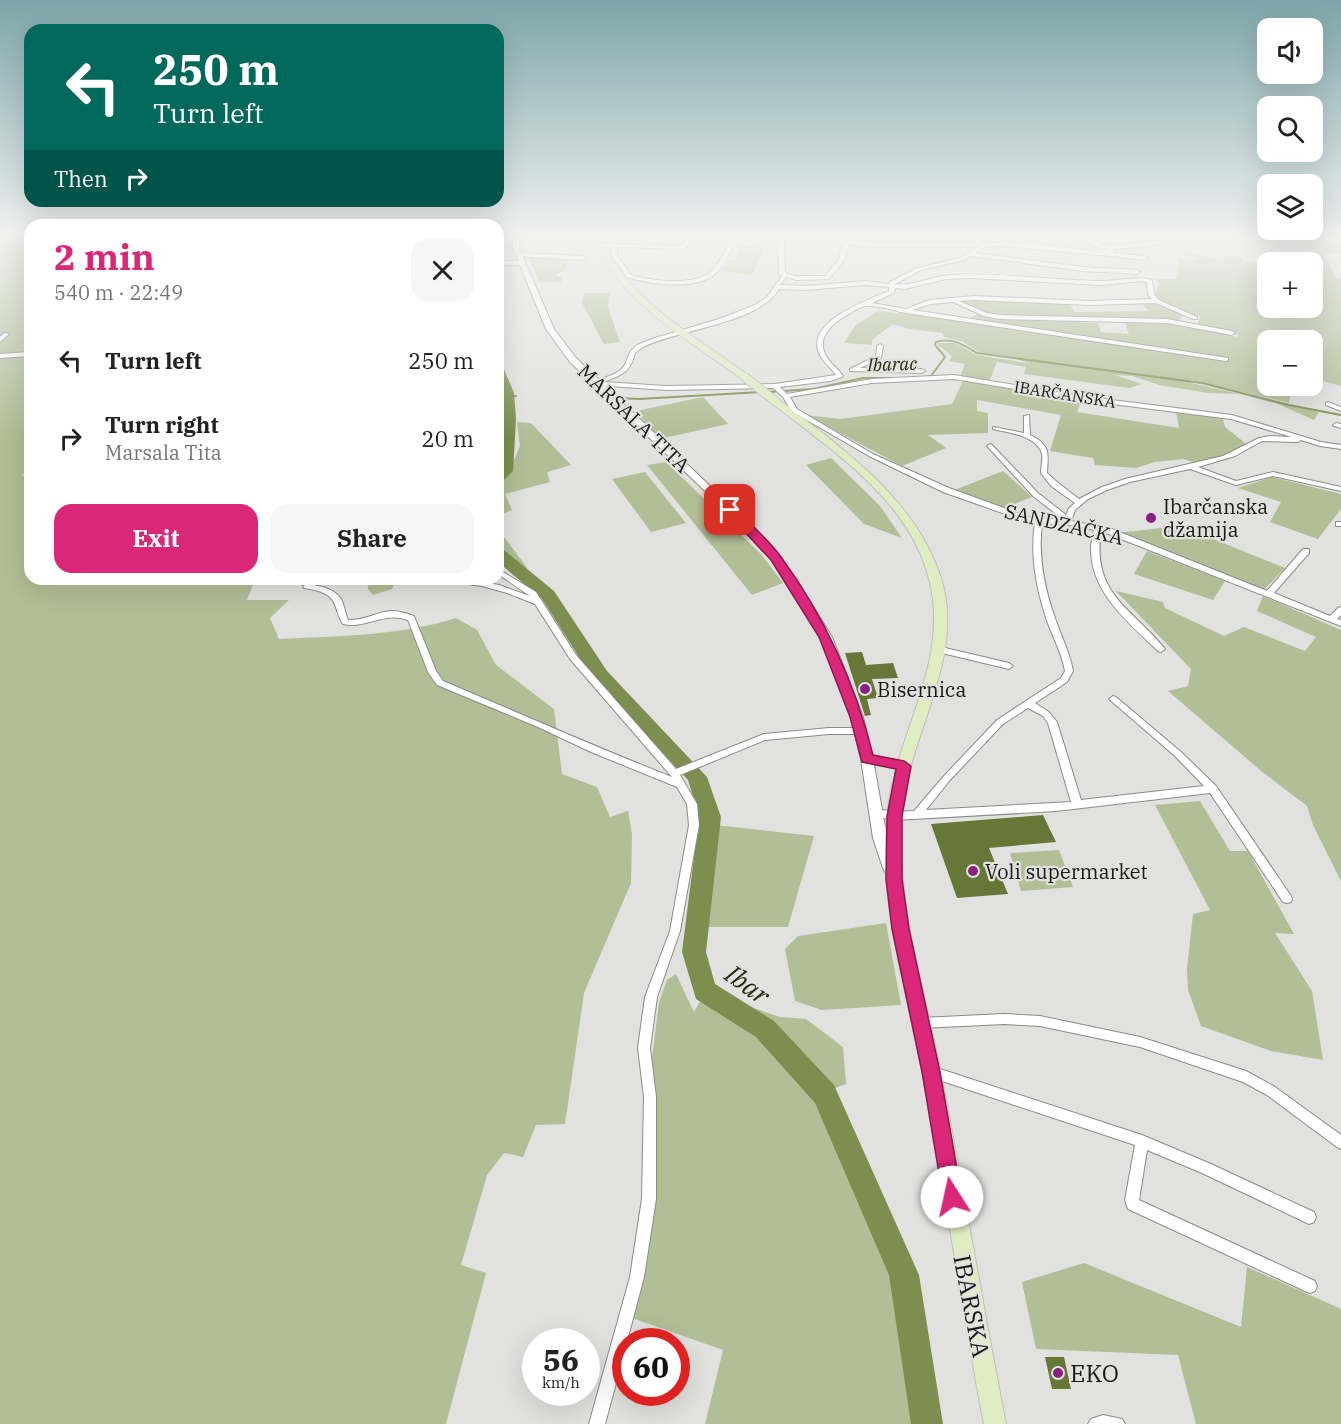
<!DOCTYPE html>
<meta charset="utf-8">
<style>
:root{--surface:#fff;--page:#f6f6f6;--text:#222;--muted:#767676;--accent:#db2777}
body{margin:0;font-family:"IBM Plex Serif",serif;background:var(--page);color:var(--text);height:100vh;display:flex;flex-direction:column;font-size:22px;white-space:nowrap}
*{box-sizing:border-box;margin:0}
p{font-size:20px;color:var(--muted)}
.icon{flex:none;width:33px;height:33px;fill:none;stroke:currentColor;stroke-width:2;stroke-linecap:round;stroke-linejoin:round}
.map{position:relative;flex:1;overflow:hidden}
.drawer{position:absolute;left:24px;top:219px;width:480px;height:366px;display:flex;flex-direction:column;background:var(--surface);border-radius:18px;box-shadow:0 6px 24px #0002}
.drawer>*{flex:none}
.guide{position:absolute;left:24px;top:24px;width:480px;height:183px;border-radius:18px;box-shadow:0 6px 24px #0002;background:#00695c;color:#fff;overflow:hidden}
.controls{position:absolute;left:1257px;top:18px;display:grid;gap:12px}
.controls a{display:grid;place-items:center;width:66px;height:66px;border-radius:12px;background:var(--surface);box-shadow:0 6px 24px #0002;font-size:30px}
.speed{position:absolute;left:522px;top:1328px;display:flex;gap:12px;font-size:30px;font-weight:700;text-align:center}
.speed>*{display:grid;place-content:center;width:78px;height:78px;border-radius:50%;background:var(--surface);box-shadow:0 6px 24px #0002;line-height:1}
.speed small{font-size:15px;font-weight:400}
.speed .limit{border:9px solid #d22;background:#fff;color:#111}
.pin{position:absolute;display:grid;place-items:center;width:51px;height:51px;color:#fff;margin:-26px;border-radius:12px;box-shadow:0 3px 9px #0006}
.me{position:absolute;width:66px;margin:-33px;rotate:350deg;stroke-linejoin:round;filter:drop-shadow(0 0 4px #0008)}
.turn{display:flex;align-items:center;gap:21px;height:126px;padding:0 30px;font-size:27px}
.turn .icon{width:78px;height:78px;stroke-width:2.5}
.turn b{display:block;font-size:42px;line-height:51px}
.then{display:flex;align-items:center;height:57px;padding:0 30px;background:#0003;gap:12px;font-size:22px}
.round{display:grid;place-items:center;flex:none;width:63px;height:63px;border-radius:18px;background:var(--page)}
.head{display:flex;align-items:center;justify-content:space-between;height:102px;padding:0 30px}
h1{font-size:36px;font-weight:700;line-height:45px;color:var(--accent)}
.action{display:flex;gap:12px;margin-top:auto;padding:12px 30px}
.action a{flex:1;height:69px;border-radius:18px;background:var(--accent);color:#fff;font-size:24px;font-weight:700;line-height:69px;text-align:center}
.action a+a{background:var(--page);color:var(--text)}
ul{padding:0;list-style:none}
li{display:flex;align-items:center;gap:18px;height:78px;padding:0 30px}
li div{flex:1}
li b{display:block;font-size:22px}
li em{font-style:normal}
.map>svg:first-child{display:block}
.green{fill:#b2be96}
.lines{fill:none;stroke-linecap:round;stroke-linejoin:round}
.stream{stroke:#7e8e4e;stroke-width:2}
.river{fill:#7e8e4e;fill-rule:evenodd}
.building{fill:#677737}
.street-casing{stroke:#8a8b88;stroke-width:2}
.secondary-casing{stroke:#8a8b88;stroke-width:2}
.primary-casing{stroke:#bfbfbf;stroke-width:2}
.street{fill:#fff;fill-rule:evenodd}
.secondary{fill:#fff;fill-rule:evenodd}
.primary{fill:#e1ecc3;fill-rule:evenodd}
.primary-bridge-casing{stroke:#bfbfbf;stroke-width:10;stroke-linecap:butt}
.primary-bridge{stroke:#e1ecc3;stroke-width:8}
.route{fill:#db2777;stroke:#8e194d;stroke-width:1.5}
.poi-dot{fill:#8b1f84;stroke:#e1e2df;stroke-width:2}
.labels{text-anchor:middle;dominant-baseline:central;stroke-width:4.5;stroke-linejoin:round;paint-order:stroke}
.far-street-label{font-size:16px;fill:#1a1b19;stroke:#e1e2df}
.far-water-label{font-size:18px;font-style:italic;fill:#262d10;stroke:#e1e2df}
.street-label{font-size:20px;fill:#1a1b19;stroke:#e1e2df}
.poi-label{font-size:20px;fill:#1a1b19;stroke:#e1e2df;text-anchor:start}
.near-street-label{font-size:24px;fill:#1a1b19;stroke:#e1e2df}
.near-poi-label{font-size:24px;fill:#1a1b19;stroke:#e1e2df;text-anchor:start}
.near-water-label{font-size:26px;font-style:italic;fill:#262d10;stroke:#e1e2df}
</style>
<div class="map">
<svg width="1341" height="1424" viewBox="0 0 1341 1424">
<rect width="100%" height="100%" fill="#e1e2df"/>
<g class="green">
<path d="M 0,238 L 30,238 L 30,472 L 21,475 L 30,476 L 30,579 L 298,579 L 298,582 L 254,582 L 247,600 L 289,600 L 270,618 L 279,639 C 338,636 399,636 456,618 L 477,630 L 496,665 L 554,709 L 562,774 L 597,787 L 610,817 L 628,811 L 632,834 L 631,883 L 584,993 L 565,1124 L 536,1125 L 523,1157 L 504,1153 L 487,1175 L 461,1265 L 486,1273 L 446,1424 L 0,1424 Z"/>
<path d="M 1306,238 L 1323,238 L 1322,242 L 1341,247 L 1341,254 L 1323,252 L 1336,278 L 1341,278 L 1341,386 L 1313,378 L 1312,340 L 1268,340 L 1268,386 L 1292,386 L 1289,403 L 1191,380 L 1191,383 L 1319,412 L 1314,420 L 1278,404 L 1239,394 L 1208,393 L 1159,385 L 1132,376 L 1115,375 L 1142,384 L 1129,388 L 1024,374 L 1026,367 L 997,362 L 989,382 L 960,377 L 965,364 L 949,361 L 952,356 L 939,346 L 938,343 L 955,343 L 977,355 L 1031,364 L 1008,356 L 979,352 L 963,342 L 944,337 L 943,333 L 908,329 L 893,324 L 872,340 L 872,345 L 844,343 L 856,325 L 878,311 L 956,319 L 999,328 L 1228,361 L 1229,359 L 1181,350 L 995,325 L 971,318 L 977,314 L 993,319 L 1098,323 L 1101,332 L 1129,334 L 1125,323 L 1175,324 L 1238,337 L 1239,335 L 1197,326 L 1200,317 L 1157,301 L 1154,295 L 1159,284 L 1156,279 L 1176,279 L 1179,263 L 1176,259 L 1200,260 L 1181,251 L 1226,262 L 1223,256 L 1241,257 L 1243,261 L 1267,263 L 1268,308 L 1312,308 L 1312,262 L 1308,262 Z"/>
<path d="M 742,245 L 764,248 L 752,275 L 722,271 L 729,260 L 734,260 Z"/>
<path d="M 529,258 L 568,260 L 565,270 L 555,275 L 562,277 L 561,282 L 539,282 Z"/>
<path d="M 584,293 L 609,293 L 608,308 L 620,342 L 604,344 L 582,303 Z"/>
<path d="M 964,299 L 1061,303 L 1070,304 L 1074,312 L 1148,311 L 1141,302 L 1153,301 L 1185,314 L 1178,321 L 1070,320 L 988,314 L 961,301 Z"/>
<path d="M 963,381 L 1081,401 L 1077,412 L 1179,428 L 1176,412 L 1223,419 L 1225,427 L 1245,443 L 1235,452 L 1197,463 L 1183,459 L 1155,462 L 1136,468 L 1095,465 L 1093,458 L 1050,451 L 1061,415 L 977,400 L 977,411 L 988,413 L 988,433 L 928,435 L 946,448 L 902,466 L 806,415 L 840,419 L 952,404 Z"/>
<path d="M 703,397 L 728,424 L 659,439 L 636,411 Z"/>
<path d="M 517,422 L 531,423 L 571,465 L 547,472 L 550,482 L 505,494 L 512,510 L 498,516 L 498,485 L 510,470 L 520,446 Z"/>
<path d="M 831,458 L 880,506 L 902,538 L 864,524 L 806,465 Z"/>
<path d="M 666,462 L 761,554 L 783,583 L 752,595 L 647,465 Z"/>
<path d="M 1003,471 L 1032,497 L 1001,509 L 952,491 Z"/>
<path d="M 645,472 L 686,523 L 651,532 L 612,479 Z"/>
<path d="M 1272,477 L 1341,494 L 1341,509 L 1318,539 L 1270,522 L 1281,502 L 1238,488 Z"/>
<path d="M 1181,526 L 1285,568 L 1263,591 L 1116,533 Z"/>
<path d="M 498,529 L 528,569 L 498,550 Z"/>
<path d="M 1147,551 L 1225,581 L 1213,600 L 1134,574 Z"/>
<path d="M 367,579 L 397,579 L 392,589 L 373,595 L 368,589 Z"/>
<path d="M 1116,591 L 1163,602 L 1165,608 L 1224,636 L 1244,627 L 1305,651 L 1316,637 L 1257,611 L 1263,596 L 1341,630 L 1341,881 L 1313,825 L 1307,806 L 1260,770 L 1168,691 L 1188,686 L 1191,669 Z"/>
<path d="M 1200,801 L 1230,851 L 1248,851 L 1294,934 L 1275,933 L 1312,991 L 1323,1060 L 1271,1051 L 1201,1026 L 1188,990 L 1187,969 L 1193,914 L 1210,910 L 1155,805 Z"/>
<path d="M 715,825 L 814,836 L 788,927 L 703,927 Z"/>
<path d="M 1059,850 L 1073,887 L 1021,891 L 1010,853 Z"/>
<path d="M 886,923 L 901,1005 L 822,1010 L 795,1001 L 785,949 L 798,936 Z"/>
<path d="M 676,974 L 694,1012 L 703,996 L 761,1035 L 820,1097 L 897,1274 L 916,1424 L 705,1424 L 723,1350 L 632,1318 L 649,1209 L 652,1058 L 659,1002 L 667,980 Z"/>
<path d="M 730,1000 L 780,1017 L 806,1019 L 843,1047 L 846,1084 L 830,1090 L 772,1026 Z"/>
<path d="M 1084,1263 L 1241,1327 L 1247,1267 L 1341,1309 L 1341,1424 L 1196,1424 L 1178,1355 L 1036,1349 L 1022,1282 Z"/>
</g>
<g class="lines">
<g class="stream">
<path d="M 922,377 L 931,376 L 945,357 L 935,345 L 936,342 C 952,337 964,345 977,353 L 1202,383 L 1289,405 L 1341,415"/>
<path d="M 768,392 L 813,389 L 863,378 L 895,378"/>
<path d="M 508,397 L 516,396"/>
<path d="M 616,398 L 639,399 L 761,392"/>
</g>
<g class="river">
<path d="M 498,366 L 503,367 L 514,393 L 516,419 L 513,471 L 503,481 L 498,483 L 502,419 Z"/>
<path d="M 498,549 L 504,550 L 554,591 L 607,671 L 707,777 L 721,817 L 706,952 L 715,984 L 774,1021 L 834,1085 L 919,1275 L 943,1424 L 911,1424 L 889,1275 L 815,1103 L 756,1037 L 696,999 L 682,952 L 699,817 L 688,780 L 593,679 L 542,599 L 498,562 Z"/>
</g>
</g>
<g class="building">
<path d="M 862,652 L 866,665 L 893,663 L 898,678 L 872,679 L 878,698 L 867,699 L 871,715 L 865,716 L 845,653 Z"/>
<path d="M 1043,815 L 1056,842 L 989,848 L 1008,894 L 957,898 L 931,824 Z"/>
<path d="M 1045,1357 L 1064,1357 L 1071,1389 L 1052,1389 Z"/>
</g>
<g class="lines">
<defs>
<g id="street">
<path d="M 685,238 L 690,238 L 687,247 L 682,249 L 617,247 L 617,255 L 631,275 C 652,281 696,287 713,270 C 721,261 726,248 732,238 L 737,238 C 730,250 725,266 715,274 C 695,291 650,284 627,277 L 611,255 L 611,247 L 598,247 L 595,245 C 601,242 608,245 614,242 L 617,244 L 679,246 L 683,245 Z"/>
<path d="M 782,238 L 787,238 L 784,242 L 785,273 L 796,276 L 825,276 L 839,259 L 843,243 L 846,241 L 849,243 L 845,259 L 829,279 L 796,280 L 786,277 L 780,285 L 805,286 L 866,281 L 889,284 L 890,282 L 917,268 L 960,258 L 986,242 L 988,243 L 988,245 L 975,253 L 1083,267 L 1137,270 L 1140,272 L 1137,274 L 1083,271 L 971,256 L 964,260 L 921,270 L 895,284 C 914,286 930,277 949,275 C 997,272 1048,280 1097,281 C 1115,282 1134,275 1152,280 L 1154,295 L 1159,300 L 1197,317 L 1197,319 L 1193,319 L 1156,303 L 1089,305 L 974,300 L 959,301 L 987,313 L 1000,315 L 1167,319 L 1232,331 L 1235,333 L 1232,335 L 1167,323 L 1000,319 L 984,316 L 953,302 L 930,304 L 913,310 L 1228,358 L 1228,360 L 1226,361 L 906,313 C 896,311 874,304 865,306 C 860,307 856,310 852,312 C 837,320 816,335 825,354 C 829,363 838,368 843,376 L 842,377 L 830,381 L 780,387 L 787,394 L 872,379 L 954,375 L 1088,397 L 1232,415 L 1321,442 L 1341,445 L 1341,449 L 1320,446 L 1301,440 L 1298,442 L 1262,441 L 1235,456 L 1198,467 L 1236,481 L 1273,472 L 1341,487 L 1341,491 L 1273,476 L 1236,485 L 1190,469 L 1130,482 L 1107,490 L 1088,499 L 1075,510 L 1071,521 L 1112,529 L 1267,591 L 1303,549 L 1309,549 L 1309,553 L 1274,593 L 1330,616 L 1338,608 L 1341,607 L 1341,615 L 1337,619 L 1341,620 L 1341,626 L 1101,531 C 1091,594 1132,608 1165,649 L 1161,652 L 1158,651 C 1129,623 1090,592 1091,548 C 1091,542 1093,536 1094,530 L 1079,526 L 1042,523 C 1038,556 1044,587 1055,618 C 1061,636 1070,653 1073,671 L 1067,682 L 1035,703 L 1049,712 L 1057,722 L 1081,800 L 1204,786 L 1175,756 L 1109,699 L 1113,696 L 1116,697 L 1181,752 L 1216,786 L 1291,896 L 1292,899 L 1291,902 L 1287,903 L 1283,902 L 1210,793 L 1056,811 L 895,820 L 873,816 L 871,813 L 873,810 L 876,809 L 895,812 L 914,811 L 944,776 L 997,720 L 1061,678 L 1065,671 C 1062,653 1052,636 1046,618 C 1036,586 1030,556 1035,522 L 1025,521 L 943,492 L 869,456 L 793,412 L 788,412 L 788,410 L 790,409 L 783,397 L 773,388 L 666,390 L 595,385 L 592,383 C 600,378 611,377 619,371 C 631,363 623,354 639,344 L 655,338 L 719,319 L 755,305 L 767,297 L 782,276 L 779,274 L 778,242 ZM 970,278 L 1100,285 L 1143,281 L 1147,282 L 1148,295 L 1152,299 L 1089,301 L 974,296 L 929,300 L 906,309 L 872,303 L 894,293 L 895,288 L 905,289 L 946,279 ZM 866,285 L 889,287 L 889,291 C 868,300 806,321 819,353 C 822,362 831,367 836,375 L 775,384 L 666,386 L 604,382 C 623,374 630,373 635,353 L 643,347 C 680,329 758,324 779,289 L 805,290 ZM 954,379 L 1088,401 L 1231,419 L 1292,437 L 1270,436 L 1259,438 L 1223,456 L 1125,479 L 1102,487 L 1079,499 L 1057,482 L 1047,473 C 1048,453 1051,445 1030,435 L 1029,415 L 1024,416 L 1024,433 L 993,427 L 993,429 C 1008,433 1037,435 1042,454 C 1043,460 1041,467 1041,473 L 1051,486 L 1075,503 L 1069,508 L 1066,515 L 1038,493 L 992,445 L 990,444 L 987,446 L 1033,496 L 1064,520 L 1029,517 L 949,488 L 873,454 L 797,409 L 790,397 L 872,383 ZM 1028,708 L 1043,716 L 1048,723 L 1071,802 L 926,810 L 950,780 L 1003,724 Z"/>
<path d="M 972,238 L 985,238 L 1026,244 L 1023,246 Z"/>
<path d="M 1185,238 L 1187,239 L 1187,241 L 1109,250 L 1106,248 L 1109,246 Z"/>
<path d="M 1104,252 L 1145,256 L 1148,258 L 1145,260 L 1102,255 L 1102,253 Z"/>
<path d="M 518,253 L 584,256 L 587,258 L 584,260 L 516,256 L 515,255 Z"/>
<path d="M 498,261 L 522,261 L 525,263 L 522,265 L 498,265 Z"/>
<path d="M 4,333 L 9,334 L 0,342 L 0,337 Z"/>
<path d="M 880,344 L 883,346 L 881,358 L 860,368 L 922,369 L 925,371 L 922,373 L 850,371 L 850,369 L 876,356 L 877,346 Z"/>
<path d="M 30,352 L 30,356 L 0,358 L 0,354 Z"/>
<path d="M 498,381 L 501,383 L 503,394 L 501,411 L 498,413 Z"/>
<path d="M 1328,402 L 1341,407 L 1341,411 L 1326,405 L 1326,403 Z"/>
<path d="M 1336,423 L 1341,424 L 1341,428 L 1334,426 L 1333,425 Z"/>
<rect x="1336" y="522" width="5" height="4"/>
<path d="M 498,569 L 536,592 L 576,655 L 676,769 L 764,734 L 829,728 L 861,728 L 866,731 L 861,734 L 829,734 L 765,740 L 680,775 L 697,804 L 699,825 L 680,931 L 657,997 L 650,1048 L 656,1097 L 656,1199 L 644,1277 L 627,1341 L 626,1341 L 626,1346 L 605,1424 L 589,1424 L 630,1277 L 642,1199 L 644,1097 L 638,1048 L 645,997 L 670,931 L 689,825 L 687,804 L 677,787 L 591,752 L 538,727 L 437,685 L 428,672 L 408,620 C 384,611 367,629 343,624 C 338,617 338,612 335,605 C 331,592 315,590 304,588 L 303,586 L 307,584 C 319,586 336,588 342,601 C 345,607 345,614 348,620 C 364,621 376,612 391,611 C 399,611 406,613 414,616 L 436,671 L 443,681 C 519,713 595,747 672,777 L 570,659 L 535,604 L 507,593 L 482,586 L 453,582 L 424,582 L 420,580 L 468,579 L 499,585 L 530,596 L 498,574 Z"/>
<path d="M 941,647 L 1009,663 L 1013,666 L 1009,669 L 938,652 L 937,650 L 938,648 Z"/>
<path d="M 867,756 L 904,763 L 907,764 L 909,766 L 907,768 L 904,769 L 864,761 L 862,759 L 864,757 Z"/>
<path d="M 1004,1014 L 1040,1016 L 1140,1037 L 1246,1071 L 1275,1087 L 1341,1135 L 1341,1149 L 1337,1147 L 1267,1095 L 1243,1082 L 1140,1047 L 1040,1026 L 1004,1024 L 921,1028 L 917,1027 L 915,1023 L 917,1019 L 921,1018 Z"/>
<path d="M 931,1066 L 1142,1135 L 1211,1164 L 1314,1212 L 1316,1217 L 1314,1222 L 1309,1224 L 1202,1173 L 1147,1150 L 1139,1200 L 1315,1281 L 1317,1286 L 1315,1291 L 1310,1293 L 1305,1291 L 1128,1209 L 1125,1200 L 1135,1145 L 927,1076 L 925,1072 L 927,1068 Z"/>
<path d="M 1103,1415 L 1122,1419 L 1125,1424 L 1088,1424 L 1091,1419 Z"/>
</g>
<g id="secondary">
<path d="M 513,238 L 519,238 L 519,248 L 554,329 L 576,358 L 733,508 L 780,556 L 817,613 L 832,637 L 863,717 L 873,759 L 887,838 L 897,868 L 895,872 L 890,873 L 885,872 L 883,868 L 873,838 L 861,759 L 851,717 L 820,637 L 807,613 L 772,560 L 727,512 L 570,362 L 546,329 L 513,248 Z"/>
<path d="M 813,238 L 896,243 L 1031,243 L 1087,250 L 1107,250 L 1070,238 C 1084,237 1104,241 1115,251 L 1107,255 L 1098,255 L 1004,246 L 869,247 L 842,244 Z"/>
</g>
<g id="primary">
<path d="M 592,238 L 600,238 C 632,304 691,333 748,375 L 748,379 L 742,379 C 685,337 624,305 592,238 Z"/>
<path d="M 773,400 L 779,400 C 843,449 915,498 941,578 C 961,640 929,703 912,762 C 904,792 900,824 901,855 C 904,930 927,1001 941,1074 C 964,1190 983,1308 1006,1424 L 984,1424 C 961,1306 945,1188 922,1070 C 908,998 886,927 885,852 C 885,823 889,793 897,765 C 915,705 945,647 930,583 C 912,502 834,452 773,404 Z"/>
</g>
</defs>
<use href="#street" class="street-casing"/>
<use href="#secondary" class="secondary-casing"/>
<use href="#primary" class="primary-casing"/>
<use href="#street" class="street"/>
<use href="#secondary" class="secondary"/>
<use href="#primary" class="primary"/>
<defs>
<path id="primary-bridge" d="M 745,377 L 776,402"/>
</defs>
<use href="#primary-bridge" class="primary-bridge-casing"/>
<use href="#primary-bridge" class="primary-bridge"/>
</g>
<linearGradient id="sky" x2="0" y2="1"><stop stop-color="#7da5aa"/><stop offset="0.54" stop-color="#f2f2f1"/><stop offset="1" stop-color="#f2f2f1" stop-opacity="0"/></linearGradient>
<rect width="1341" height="437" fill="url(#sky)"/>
<path class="route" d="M 730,506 L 734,507 C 749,523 768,539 781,557 C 825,617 855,683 873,755 L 904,761 L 911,766 L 902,816 L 902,879 L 909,929 L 940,1072 L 962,1197 L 960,1204 L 952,1207 L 945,1204 L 943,1197 L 922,1072 L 892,929 L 886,879 L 887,816 L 896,769 L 862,762 L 850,717 L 819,637 L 771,560 L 724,510 Z"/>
<g class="poi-dot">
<circle cx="1151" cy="518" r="6"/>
<circle cx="865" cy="689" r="6"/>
<circle cx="973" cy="871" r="6"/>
<circle cx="1058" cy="1373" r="6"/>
</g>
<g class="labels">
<g class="far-street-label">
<text transform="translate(1065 394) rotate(9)">IBARČANSKA</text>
</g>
<g class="far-water-label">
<text transform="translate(892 364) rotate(-2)">Ibarac</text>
</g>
<g class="street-label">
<text transform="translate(634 418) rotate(44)">MARSALA TITA</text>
<text transform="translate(1064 524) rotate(13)">SANDZAČKA</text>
</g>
<g class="poi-label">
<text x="1163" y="506">Ibarčanska<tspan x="1163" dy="23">džamija</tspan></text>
<text x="877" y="689">Bisernica</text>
<text x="985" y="871">Voli supermarket</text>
</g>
<g class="near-street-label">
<text transform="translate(972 1306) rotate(79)">IBARSKA</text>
</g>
<g class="near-poi-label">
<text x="1070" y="1373">EKO</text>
</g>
<g class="near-water-label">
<text transform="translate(748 984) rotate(36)">Ibar</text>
</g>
</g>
</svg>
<div class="controls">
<a><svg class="icon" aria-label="sound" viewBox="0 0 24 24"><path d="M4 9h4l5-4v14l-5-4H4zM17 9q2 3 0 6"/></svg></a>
<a><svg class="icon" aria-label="search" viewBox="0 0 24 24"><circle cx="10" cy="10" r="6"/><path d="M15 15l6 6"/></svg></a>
<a><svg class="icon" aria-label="layers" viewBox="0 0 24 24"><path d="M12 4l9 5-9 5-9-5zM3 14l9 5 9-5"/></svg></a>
<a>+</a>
<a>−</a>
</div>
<div class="speed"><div>56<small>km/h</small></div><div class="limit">60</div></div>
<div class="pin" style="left:730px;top:510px;background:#d93025"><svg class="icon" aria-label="arrive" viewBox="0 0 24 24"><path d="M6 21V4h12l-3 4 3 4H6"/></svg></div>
<svg class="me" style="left:952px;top:1197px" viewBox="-20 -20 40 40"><circle r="19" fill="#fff"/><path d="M0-13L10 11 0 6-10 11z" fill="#db2777"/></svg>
<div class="guide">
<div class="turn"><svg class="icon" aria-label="left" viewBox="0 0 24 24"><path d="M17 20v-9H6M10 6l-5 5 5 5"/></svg><div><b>250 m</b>Turn left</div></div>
<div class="then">Then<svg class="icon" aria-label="right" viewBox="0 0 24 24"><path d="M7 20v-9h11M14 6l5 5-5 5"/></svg></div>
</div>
<section class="drawer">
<div class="head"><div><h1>2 min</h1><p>540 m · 22:49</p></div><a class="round"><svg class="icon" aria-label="close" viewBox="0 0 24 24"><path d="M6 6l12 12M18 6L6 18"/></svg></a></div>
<ul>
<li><svg class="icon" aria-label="left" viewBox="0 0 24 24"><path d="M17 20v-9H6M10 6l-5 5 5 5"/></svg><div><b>Turn left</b></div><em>250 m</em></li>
<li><svg class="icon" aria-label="right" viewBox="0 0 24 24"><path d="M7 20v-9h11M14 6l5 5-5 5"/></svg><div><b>Turn right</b><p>Marsala Tita</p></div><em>20 m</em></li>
</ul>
<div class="action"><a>Exit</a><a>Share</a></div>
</section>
</div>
